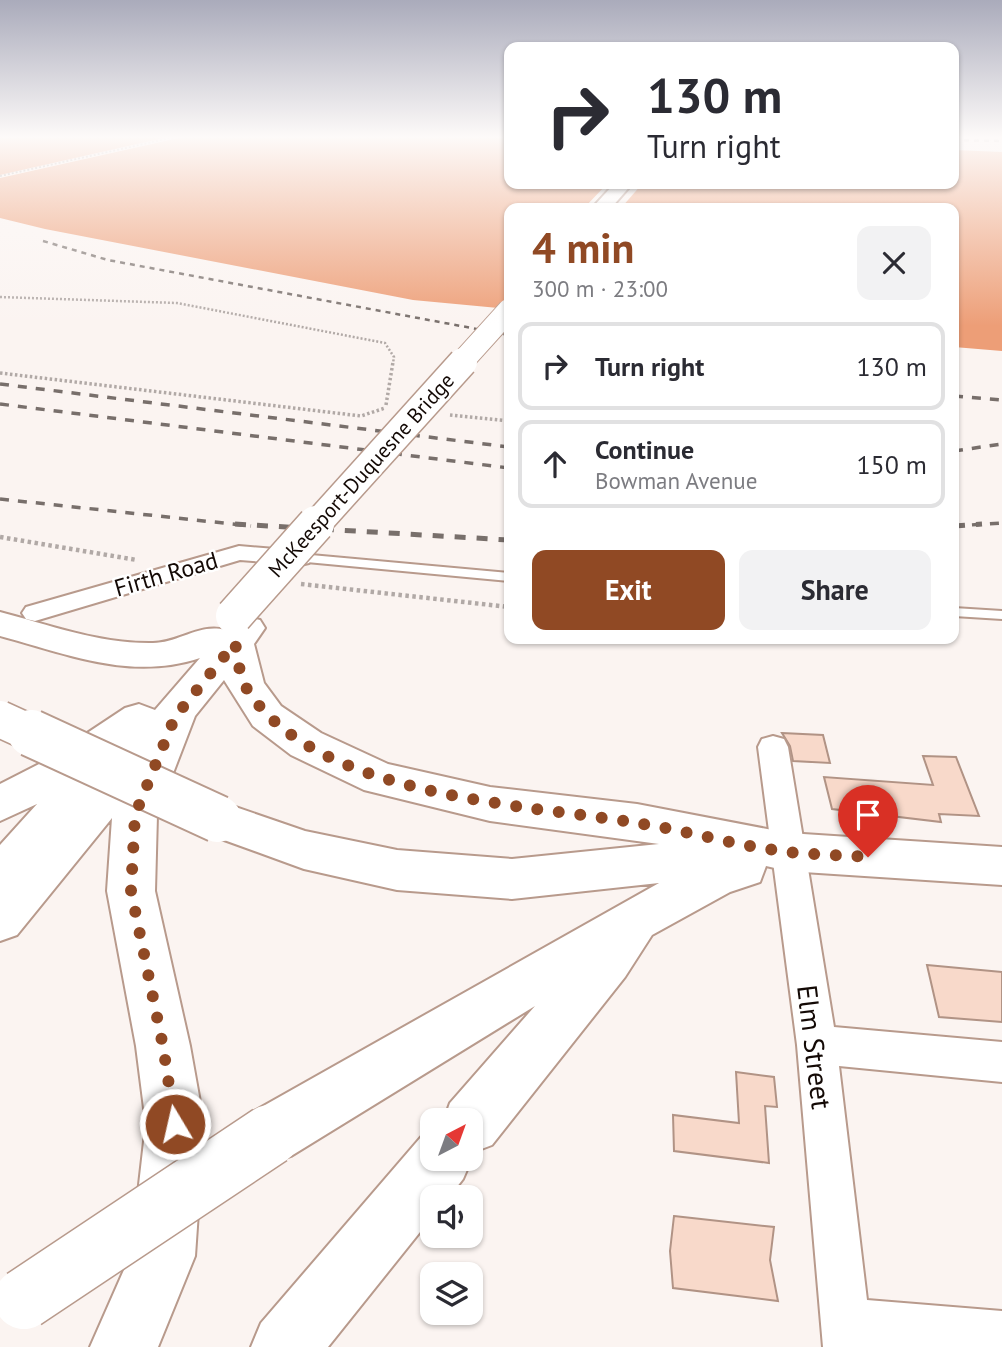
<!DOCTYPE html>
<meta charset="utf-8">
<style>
:root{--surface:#fff;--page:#f2f2f3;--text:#2b2b33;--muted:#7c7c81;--line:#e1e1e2;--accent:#904924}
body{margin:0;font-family:"PT Sans",sans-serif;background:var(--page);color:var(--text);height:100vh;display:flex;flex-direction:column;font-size:26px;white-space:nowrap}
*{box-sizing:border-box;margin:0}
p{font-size:23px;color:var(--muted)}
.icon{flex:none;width:38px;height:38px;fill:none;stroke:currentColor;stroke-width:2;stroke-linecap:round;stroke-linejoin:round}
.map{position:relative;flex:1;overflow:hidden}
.sheet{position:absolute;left:504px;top:203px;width:455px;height:441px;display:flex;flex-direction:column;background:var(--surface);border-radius:14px;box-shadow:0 2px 5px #0004}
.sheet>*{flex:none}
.top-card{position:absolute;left:504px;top:42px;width:455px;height:147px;border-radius:14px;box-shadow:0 2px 5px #0004;background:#fff;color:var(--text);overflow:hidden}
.needle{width:46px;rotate:41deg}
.fabs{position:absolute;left:420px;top:1108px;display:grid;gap:14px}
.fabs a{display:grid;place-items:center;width:63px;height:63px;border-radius:14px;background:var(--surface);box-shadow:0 2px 5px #0004;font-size:35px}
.pin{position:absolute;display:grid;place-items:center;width:60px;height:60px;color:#fff;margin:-72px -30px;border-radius:50% 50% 50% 0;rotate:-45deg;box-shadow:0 0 7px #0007}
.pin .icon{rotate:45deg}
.me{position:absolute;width:77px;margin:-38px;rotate:351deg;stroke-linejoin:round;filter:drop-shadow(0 0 5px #0008)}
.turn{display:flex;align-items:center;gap:24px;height:147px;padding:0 28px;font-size:32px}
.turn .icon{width:91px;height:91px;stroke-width:2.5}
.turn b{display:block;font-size:49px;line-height:60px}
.round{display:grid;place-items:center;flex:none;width:74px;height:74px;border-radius:14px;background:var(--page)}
.head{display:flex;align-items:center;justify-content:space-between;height:119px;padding:0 28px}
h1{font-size:42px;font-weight:700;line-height:52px;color:var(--accent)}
.cta{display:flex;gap:14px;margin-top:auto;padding:14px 28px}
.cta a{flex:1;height:80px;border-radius:14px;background:var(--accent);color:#fff;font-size:28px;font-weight:700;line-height:80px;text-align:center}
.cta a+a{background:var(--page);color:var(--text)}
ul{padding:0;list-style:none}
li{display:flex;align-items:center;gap:21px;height:88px;margin:0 14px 10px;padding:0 14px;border:4px solid var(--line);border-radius:14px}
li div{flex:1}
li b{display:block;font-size:26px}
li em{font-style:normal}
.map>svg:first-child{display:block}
.water{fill:#ed9e77}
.pier{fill:#fbf4f1}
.building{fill:#f8d9ca;stroke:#b19385;stroke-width:2}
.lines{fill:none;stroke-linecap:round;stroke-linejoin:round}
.service-casing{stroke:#b89a8c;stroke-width:4}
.minor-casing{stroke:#b89a8c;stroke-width:4}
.secondary-casing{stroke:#b89a8c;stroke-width:4}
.primary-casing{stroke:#b89a8c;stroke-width:4}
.path-far3{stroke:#b1a9a6;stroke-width:2;stroke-dasharray:2 2;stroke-linecap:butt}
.path-far2{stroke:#b1a9a6;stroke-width:2.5;stroke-dasharray:2 2;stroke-linecap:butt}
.path-far1{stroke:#b1a9a6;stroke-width:3.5;stroke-dasharray:2.5 2.5;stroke-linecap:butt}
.path{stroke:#b1a9a6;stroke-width:4.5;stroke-dasharray:3.5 3.5;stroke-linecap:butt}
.service{fill:#fff;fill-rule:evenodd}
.minor{fill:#fff;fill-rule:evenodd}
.secondary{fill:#fff;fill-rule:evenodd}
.primary{fill:#fff;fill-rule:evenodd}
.rail-far2{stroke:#786f6b;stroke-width:2.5;stroke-dasharray:5 5;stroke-linecap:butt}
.rail-far1{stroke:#786f6b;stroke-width:3.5;stroke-dasharray:9 9;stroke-linecap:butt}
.rail{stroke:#786f6b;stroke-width:5;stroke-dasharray:11 11;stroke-linecap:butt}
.primary-bridge-far4-casing{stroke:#b89a8c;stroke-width:24;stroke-linecap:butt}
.primary-bridge-far3-casing{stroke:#b89a8c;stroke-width:31;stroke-linecap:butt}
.primary-bridge-far2-casing{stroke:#b89a8c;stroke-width:39;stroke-linecap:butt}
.primary-bridge-far1-casing{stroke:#b89a8c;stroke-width:50;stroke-linecap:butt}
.primary-bridge-casing{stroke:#b89a8c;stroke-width:63;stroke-linecap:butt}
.primary-bridge-far4{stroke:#fff;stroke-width:22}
.primary-bridge-far3{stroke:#fff;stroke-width:28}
.primary-bridge-far2{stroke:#fff;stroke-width:36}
.primary-bridge-far1{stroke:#fff;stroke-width:46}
.primary-bridge{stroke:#fff;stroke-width:60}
.route{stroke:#904924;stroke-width:12;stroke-dasharray:0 21.6}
.labels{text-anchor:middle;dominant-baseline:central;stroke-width:5;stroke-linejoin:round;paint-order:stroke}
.far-street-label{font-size:21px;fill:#130905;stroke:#fff}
.street-label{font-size:24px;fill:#130905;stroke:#fff}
.near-street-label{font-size:28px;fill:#130905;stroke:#fff}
</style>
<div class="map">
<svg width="1002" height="1347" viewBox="0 0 1002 1347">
<rect width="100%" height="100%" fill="#fbf4f1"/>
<path class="water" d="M 0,137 L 509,137 L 509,184 L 954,184 L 954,150 L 1002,152 L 1002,351 L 954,347 L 954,208 L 509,208 L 509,309 L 413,300 L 45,229 L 0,218 Z"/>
<g class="pier">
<path d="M 168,137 L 183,137 L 0,178 L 0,175 Z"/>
<path d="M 607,184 L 642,184 L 621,208 L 584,208 Z"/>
</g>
<g class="building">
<path d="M 782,733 L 823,735 L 830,763 L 793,761 L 790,746 Z"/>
<path d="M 923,756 L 956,757 L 979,816 L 939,814 L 941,822 L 832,809 L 824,777 L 933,785 Z"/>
<path d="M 927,965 L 1002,972 L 1002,1022 L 939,1017 Z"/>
<path d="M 736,1072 L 774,1077 L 777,1107 L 765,1106 L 769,1163 L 674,1151 L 673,1115 L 739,1123 Z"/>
<path d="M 674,1216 L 774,1227 L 770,1260 L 778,1301 L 673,1288 L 670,1251 Z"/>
</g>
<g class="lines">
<defs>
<g id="service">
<path d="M 300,554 L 509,573 L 509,581 L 296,561 L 294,558 Z"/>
<path d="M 954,608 L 1002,611 L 1002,619 L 954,616 Z"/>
</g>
<g id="minor">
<path d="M 239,546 L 300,551 L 309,553 L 312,558 L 309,563 L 300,565 L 240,560 L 35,621 L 26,619 L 22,613 L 26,607 Z"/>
<path d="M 773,736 L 784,739 L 788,747 L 834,1027 L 1002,1042 L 1002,1082 L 839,1066 L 867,1300 L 1002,1311 L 1002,1347 L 823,1347 L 797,1045 L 758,747 L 762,739 Z"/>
</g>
<path id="secondary" d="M 788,833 L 1002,847 L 1002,885 L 788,871 L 772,865 L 765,852 L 772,839 Z"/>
<g id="primary">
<path d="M 614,184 L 632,184 L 611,208 L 592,208 Z"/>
<path d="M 0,612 C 50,625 100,644 153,643 C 178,643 200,623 225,630 C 236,618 244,615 260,620 L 265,628 L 254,644 L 264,683 L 281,706 L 321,733 L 388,764 L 490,787 L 637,804 L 788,833 L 804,839 L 811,852 L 804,865 L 788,871 L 766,866 L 760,882 L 730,892 L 652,935 L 625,977 L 492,1145 L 471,1153 L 471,1120 L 444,1120 L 450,1103 L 535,1006 L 291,1156 L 270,1164 L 249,1156 L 241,1135 L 249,1114 L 659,883 L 512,899 L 397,890 L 304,869 L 202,832 L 196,819 L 202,806 L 218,801 L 305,831 L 397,850 L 512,859 L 659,844 L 490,821 L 364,790 L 291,755 L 253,726 L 224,680 L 195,716 L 157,815 L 155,891 L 190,1046 L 204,1124 L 195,1256 L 158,1347 L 90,1347 L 131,1254 L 146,1124 L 136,1046 L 107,891 L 112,818 L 17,935 L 0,941 L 0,845 L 37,804 L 0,821 L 0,784 L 45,761 L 125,708 L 139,704 L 155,710 L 200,658 C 131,681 67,654 0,636 Z"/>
<path d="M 432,1132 L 432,1158 L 471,1158 L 471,1155 L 472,1158 L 463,1179 L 449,1197 L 432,1197 L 432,1217 L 328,1347 L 251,1347 L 261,1323 L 421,1137 Z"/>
</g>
</defs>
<use href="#service" class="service-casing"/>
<use href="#minor" class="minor-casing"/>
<use href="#secondary" class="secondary-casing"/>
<use href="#primary" class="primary-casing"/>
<path class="path-far3" d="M 0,176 L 175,137"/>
<path class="path-far2" d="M 0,297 L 177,303 L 385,343 L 394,357 L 393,363"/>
<g class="path-far1">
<path d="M 0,373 L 361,416 L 385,408"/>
<path d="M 386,405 L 393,362"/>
<path d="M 450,415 L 509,421"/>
</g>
<g class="path">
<path d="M 0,537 L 137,560"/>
<path d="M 301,584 L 509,607"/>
</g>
<use href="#service" class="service"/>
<use href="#minor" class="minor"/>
<use href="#secondary" class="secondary"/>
<use href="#primary" class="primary"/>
<g class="rail-far2">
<path d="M 954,140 L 1002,141"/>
<path d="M 43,241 L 108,260 L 509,335"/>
</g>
<g class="rail-far1">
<path d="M 0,384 L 509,447"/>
<path d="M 954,396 L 1002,400"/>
<path d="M 0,404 L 509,468"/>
<path d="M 954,451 L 1002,444"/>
<path d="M 0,499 L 251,526"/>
<path d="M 954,526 L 1002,523"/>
</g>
<g class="rail">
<path d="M 235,524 L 509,540"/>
<path d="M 954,526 L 982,524"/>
</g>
<defs>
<path id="primary-bridge-far4" d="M 461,363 L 509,310"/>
<path id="primary-bridge-far3" d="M 315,526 L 463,362"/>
<g id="primary-bridge-far2">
<path d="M 234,616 L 316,524"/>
<path d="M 0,719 L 35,735"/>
</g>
<path id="primary-bridge-far1" d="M 31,733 L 218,819"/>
<path id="primary-bridge" d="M 24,1299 L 270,1135"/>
</defs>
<use href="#primary-bridge-far4" class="primary-bridge-far4-casing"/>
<use href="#primary-bridge-far3" class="primary-bridge-far3-casing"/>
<use href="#primary-bridge-far2" class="primary-bridge-far2-casing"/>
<use href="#primary-bridge-far1" class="primary-bridge-far1-casing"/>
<use href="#primary-bridge" class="primary-bridge-casing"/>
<use href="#primary-bridge-far4" class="primary-bridge-far4"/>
<use href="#primary-bridge-far3" class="primary-bridge-far3"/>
<use href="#primary-bridge-far2" class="primary-bridge-far2"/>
<use href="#primary-bridge-far1" class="primary-bridge-far1"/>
<use href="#primary-bridge" class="primary-bridge"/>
</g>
<linearGradient id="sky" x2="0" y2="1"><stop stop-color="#aaabbb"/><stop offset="0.42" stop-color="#fdfaf9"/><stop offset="1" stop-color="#fdfaf9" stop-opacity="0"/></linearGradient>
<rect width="1002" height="326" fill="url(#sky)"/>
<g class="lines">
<path class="route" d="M 175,1124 L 163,1046 L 131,891 L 135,815 L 175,717 L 235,643 C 238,657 239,677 247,689 C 315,797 524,804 637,823 C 688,831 738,846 789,852 C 815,855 842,855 868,857"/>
</g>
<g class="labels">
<g class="far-street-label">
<text transform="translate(361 475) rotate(-48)">McKeesport-Duquesne Bridge</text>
</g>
<g class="street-label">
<text transform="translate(166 574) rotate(-16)">Firth Road</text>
</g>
<g class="near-street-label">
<text transform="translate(815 1047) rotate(83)">Elm Street</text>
</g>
</g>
</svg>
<div class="fabs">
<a><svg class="needle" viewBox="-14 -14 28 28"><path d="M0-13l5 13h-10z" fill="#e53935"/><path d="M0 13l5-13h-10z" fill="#7c7c81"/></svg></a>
<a><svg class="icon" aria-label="sound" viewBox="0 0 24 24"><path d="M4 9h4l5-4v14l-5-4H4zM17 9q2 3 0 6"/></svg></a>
<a><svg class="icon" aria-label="layers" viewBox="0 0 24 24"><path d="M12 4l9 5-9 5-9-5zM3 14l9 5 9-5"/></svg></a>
</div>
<div class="pin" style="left:868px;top:857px;background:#d93025"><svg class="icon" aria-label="arrive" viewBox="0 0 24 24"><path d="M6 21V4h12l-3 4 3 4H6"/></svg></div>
<svg class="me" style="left:175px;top:1124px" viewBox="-20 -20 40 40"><circle r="17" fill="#904924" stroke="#fff" stroke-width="3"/><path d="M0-11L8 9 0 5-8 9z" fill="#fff"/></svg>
<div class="top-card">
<div class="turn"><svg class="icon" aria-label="right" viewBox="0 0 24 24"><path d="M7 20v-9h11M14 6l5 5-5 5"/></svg><div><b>130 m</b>Turn right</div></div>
</div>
<section class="sheet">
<div class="head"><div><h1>4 min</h1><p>300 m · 23:00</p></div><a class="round"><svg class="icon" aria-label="close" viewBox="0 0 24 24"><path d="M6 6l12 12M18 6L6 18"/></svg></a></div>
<ul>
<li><svg class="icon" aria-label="right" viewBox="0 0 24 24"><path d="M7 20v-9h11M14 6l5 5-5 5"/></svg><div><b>Turn right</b></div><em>130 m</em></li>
<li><svg class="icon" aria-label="ahead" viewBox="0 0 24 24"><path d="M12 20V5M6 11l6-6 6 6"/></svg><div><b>Continue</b><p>Bowman Avenue</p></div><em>150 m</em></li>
</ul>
<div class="cta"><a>Exit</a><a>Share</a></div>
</section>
</div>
